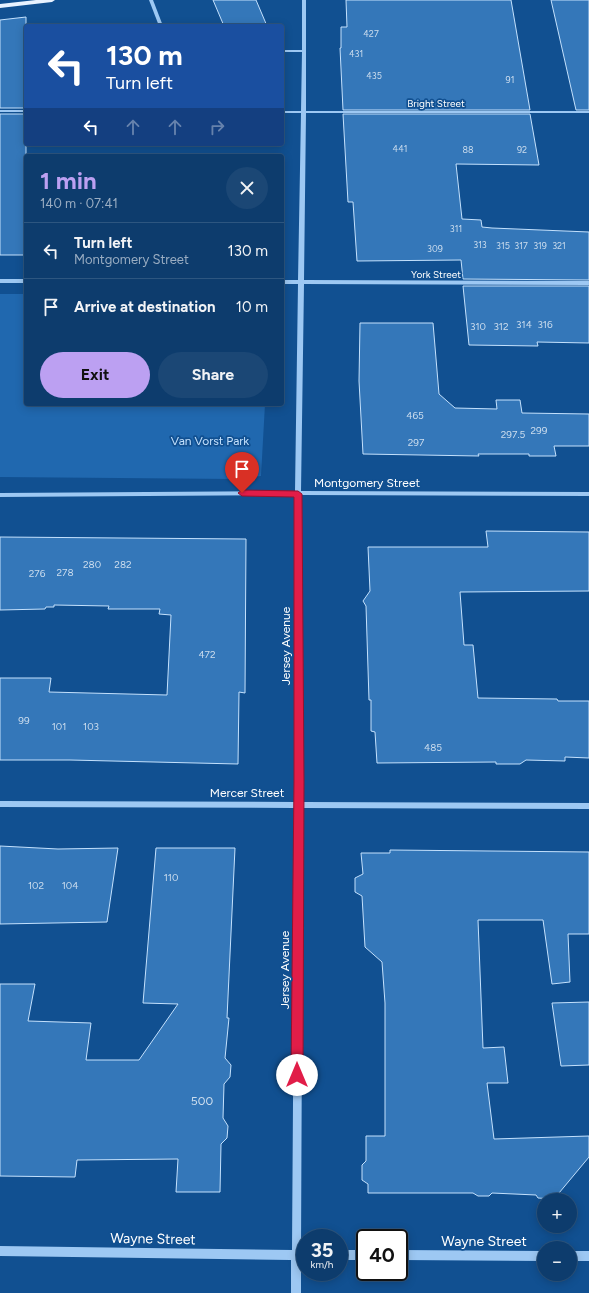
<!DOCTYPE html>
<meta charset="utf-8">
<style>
:root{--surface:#0d3c6d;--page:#1b4775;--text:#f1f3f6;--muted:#9aadc2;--line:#2d5680;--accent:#bca0f2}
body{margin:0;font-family:Figtree,sans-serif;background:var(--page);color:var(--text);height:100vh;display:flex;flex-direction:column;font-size:15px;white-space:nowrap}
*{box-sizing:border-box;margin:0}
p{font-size:13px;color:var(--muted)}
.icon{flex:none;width:22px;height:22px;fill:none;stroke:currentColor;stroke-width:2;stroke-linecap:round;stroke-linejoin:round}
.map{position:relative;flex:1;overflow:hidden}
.details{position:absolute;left:24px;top:154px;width:260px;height:252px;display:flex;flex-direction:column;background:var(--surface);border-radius:4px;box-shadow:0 2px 10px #0003,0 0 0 1px var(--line)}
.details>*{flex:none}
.guide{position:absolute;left:24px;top:24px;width:260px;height:122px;border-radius:4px;box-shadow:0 2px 10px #0003,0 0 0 1px var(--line);background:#1a4fa0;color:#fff;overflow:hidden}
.controls{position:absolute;left:537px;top:1193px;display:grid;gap:8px}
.controls a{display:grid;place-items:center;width:40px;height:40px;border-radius:50%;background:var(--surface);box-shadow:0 2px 10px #0003,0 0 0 1px var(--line);font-size:20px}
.speed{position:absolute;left:296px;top:1229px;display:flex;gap:8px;font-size:20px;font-weight:700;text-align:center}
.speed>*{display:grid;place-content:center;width:52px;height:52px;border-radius:50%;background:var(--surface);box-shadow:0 2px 10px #0003,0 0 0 1px var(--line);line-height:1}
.speed small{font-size:10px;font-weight:400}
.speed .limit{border:2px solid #111;border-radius:6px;background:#fff;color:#111}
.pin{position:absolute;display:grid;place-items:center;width:34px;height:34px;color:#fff;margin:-41px -17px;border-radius:50% 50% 50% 0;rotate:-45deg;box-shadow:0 0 4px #0007}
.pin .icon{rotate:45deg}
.me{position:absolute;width:44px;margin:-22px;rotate:0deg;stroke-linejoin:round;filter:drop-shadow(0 0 3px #0008)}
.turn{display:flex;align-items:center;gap:14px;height:84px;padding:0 16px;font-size:18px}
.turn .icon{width:52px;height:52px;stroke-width:2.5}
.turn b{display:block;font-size:28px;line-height:34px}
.lanes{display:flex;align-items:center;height:38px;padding:0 16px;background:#0003;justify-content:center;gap:20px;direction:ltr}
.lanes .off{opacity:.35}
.round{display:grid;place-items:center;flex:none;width:42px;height:42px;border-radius:21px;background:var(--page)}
.headline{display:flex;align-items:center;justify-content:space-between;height:68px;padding:0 16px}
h1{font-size:24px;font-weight:700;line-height:30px;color:var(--accent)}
.action{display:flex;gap:8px;margin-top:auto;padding:8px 16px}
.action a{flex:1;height:46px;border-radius:24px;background:var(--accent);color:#111;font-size:16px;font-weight:700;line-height:46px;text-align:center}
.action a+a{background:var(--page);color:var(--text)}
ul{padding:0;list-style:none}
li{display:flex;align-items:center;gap:12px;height:56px;padding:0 16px;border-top:1px solid var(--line)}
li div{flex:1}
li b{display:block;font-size:15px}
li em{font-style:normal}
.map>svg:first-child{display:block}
.green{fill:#2068af}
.building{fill:#3477b9;stroke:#c4e1fd}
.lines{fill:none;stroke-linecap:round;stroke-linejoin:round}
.minor{fill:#9dc8f3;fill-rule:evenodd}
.major{fill:#e8f2ff;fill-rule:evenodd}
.route{fill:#e11d48;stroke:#92132f}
.labels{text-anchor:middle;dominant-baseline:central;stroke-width:3.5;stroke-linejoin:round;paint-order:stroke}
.far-number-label{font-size:9px;fill:#cde}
.far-street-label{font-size:10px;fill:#fff;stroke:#115091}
.number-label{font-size:10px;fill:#cde}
.park-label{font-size:12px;fill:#c4e1fd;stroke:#115091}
.street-label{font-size:12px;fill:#fff;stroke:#115091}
.near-number-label{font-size:12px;fill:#cde}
.near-street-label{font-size:14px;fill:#fff;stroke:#115091}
</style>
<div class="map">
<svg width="589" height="1293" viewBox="0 0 589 1293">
<rect width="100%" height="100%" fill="#115091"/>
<path class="green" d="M 0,294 L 26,294 L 26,404 L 265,404 L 261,476 L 235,479 L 0,477 Z"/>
<g class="building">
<path d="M 213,0 L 256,0 L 267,26 L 224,26 Z"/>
<path d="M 346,0 L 511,0 L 530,110 L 343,110 L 340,48 L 341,48 L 341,27 L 347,27 Z"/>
<path d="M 551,0 L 589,0 L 589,110 L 576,110 Z"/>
<path d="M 26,17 L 26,108 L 0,108 L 0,20 Z"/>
<rect x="0" y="114" width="26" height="141"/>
<path d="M 343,114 L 530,114 L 539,165 L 456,164 L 462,219 L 481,220 L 482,227 L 492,228 L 589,232 L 589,280 L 463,279 L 461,260 L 357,261 L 353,202 L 348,202 Z"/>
<path d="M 463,286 L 589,286 L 589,343 L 537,342 L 538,346 L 469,345 Z"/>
<path d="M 360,323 L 433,323 L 439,394 L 455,408 L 497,409 L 496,400 L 520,400 L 522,413 L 589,414 L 589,446 L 554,446 L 556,456 L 529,456 L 529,454 L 478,454 L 479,456 L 363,454 L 359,381 Z"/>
<path d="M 486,531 L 589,532 L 589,591 L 460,592 L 464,645 L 473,645 L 478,698 L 557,699 L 558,701 L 589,701 L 589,758 L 565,757 L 565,761 L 526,760 L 520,764 L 496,764 L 496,762 L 377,763 L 375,732 L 371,731 L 371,700 L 369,700 L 366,606 L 363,601 L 370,591 L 368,547 L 488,547 Z"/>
<path d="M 0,537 L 246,539 L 245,693 L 239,692 L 238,764 L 70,760 L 0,760 L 0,678 L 51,678 L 49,692 L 167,695 L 171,615 L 159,614 L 160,609 L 108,609 L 109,606 L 54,605 L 54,607 L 46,607 L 45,609 L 0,610 Z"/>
<path d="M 0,846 L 58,849 L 118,848 L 107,922 L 0,924 Z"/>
<path d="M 156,848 L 235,848 L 227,1018 L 229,1018 L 225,1058 L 231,1065 L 230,1077 L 224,1084 L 223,1118 L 228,1126 L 227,1138 L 221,1144 L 220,1192 L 176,1192 L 178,1159 L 77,1160 L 75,1177 L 0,1176 L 0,984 L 35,984 L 28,1021 L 91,1023 L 86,1060 L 139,1060 L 178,1004 L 143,1003 Z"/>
<path d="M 390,850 L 589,852 L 589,934 L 568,934 L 570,982 L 552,984 L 543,920 L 478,920 L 483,1048 L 504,1047 L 508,1083 L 487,1083 L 494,1139 L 589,1136 L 589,1157 L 554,1199 L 538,1198 L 536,1195 L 492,1193 L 489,1196 L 478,1196 L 473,1193 L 368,1193 L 368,1184 L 362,1180 L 362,1165 L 366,1161 L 366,1136 L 385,1136 L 385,1003 L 382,962 L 365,947 L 362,896 L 355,892 L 355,878 L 363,874 L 361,853 L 390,853 Z"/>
<path d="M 589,1002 L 589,1065 L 561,1066 L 552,1003 Z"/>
</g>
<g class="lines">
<g class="minor">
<path d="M 149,0 L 153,0 L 163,26 L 159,26 Z"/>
<path d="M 302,0 L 306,0 L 306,111 L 589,111 L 589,113 L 306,113 L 304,280 L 589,281 L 589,285 L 304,284 L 301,491 L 589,492 L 589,496 L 301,495 L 303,802 L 589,803 L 589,809 L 303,808 L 301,1250 L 305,1250 L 305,1260 L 301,1260 L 301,1293 L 291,1293 L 291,1260 L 0,1256 L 0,1246 L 292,1250 L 295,808 L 0,807 L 0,801 L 295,802 L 295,495 L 0,497 L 0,493 L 295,491 L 298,284 L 282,284 L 282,280 L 298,280 L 301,113 L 282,113 L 282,111 L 301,111 L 302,52 L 282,52 L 282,50 L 302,50 Z"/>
<rect x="0" y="110" width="26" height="2"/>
<rect x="0" y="279" width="26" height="4"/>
<rect x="339" y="1250" width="26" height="10"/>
<path d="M 399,1250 L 544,1251 L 544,1261 L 399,1260 Z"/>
<rect x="570" y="1251" width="19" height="10"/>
</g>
<path class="major" d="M 36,0 L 55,0 L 52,2 L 0,8 L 0,4 Z"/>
</g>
<path class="route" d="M 242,490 L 298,491 L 302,494 L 304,782 L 303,1075 L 301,1079 L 297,1081 L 293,1079 L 291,1075 L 294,782 L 294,497 L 242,496 L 238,493 Z"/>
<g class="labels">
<g class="far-number-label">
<text x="371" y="33">427</text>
<text x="356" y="53">431</text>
<text x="374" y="75">435</text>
<text x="510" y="79">91</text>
<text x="400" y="148">441</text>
<text x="468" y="149">88</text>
<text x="522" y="149">92</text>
<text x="456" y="228">311</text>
<text x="480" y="244">313</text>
<text x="503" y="245">315</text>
<text x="521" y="245">317</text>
<text x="540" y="245">319</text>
<text x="559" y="245">321</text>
<text x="435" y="248">309</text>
</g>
<g class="far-street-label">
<text x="436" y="103">Bright Street</text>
<text x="436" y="274">York Street</text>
</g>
<g class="number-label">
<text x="524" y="324">314</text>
<text x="545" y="324">316</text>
<text x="478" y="326">310</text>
<text x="501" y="326">312</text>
<text x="415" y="415">465</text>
<text x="539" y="430">299</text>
<text x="513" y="434">297.5</text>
<text x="416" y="442">297</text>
<text x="92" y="564">280</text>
<text x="123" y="564">282</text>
<text x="65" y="572">278</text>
<text x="37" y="573">276</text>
<text x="207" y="654">472</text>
<text x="24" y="720">99</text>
<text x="59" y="726">101</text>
<text x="91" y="726">103</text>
<text x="433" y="747">485</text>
<text x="171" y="877">110</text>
<text x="36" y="885">102</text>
<text x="70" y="885">104</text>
</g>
<g class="park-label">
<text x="210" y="441">Van Vorst Park</text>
</g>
<g class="street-label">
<text x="367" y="483">Montgomery Street</text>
<text transform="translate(286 646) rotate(-90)">Jersey Avenue</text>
<text x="247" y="793">Mercer Street</text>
<text transform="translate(285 970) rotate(-90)">Jersey Avenue</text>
</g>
<g class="near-number-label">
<text x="202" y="1101">500</text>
</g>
<g class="near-street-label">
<text transform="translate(153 1239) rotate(1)">Wayne Street</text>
<text x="484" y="1241">Wayne Street</text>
</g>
</g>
</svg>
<div class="controls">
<a>+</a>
<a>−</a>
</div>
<div class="speed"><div>35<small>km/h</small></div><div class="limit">40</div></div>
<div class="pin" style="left:242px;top:493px;background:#d93025"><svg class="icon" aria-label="arrive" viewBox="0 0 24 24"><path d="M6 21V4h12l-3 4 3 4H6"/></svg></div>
<svg class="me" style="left:297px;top:1075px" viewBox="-20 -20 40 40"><circle r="19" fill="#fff"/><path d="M0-13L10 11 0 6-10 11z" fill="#e11d48"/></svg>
<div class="guide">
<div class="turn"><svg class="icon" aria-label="left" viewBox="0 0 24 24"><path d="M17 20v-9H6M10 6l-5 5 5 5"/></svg><div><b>130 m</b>Turn left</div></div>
<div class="lanes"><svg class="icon" aria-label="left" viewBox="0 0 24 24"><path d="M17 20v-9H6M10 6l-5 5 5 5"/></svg><svg class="icon off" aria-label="ahead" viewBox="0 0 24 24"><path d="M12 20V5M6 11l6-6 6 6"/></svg><svg class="icon off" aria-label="ahead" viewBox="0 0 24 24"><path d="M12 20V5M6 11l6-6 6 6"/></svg><svg class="icon off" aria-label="right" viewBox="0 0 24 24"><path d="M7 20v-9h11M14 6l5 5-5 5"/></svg></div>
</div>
<section class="details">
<div class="headline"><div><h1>1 min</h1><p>140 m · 07:41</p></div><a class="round"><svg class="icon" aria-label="close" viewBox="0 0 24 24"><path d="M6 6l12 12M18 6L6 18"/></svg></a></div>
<ul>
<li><svg class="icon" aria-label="left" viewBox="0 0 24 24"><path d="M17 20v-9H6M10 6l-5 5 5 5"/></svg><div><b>Turn left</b><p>Montgomery Street</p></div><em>130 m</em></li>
<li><svg class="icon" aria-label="arrive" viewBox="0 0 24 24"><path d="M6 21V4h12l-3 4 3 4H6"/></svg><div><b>Arrive at destination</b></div><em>10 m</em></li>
</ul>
<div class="action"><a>Exit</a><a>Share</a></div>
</section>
</div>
